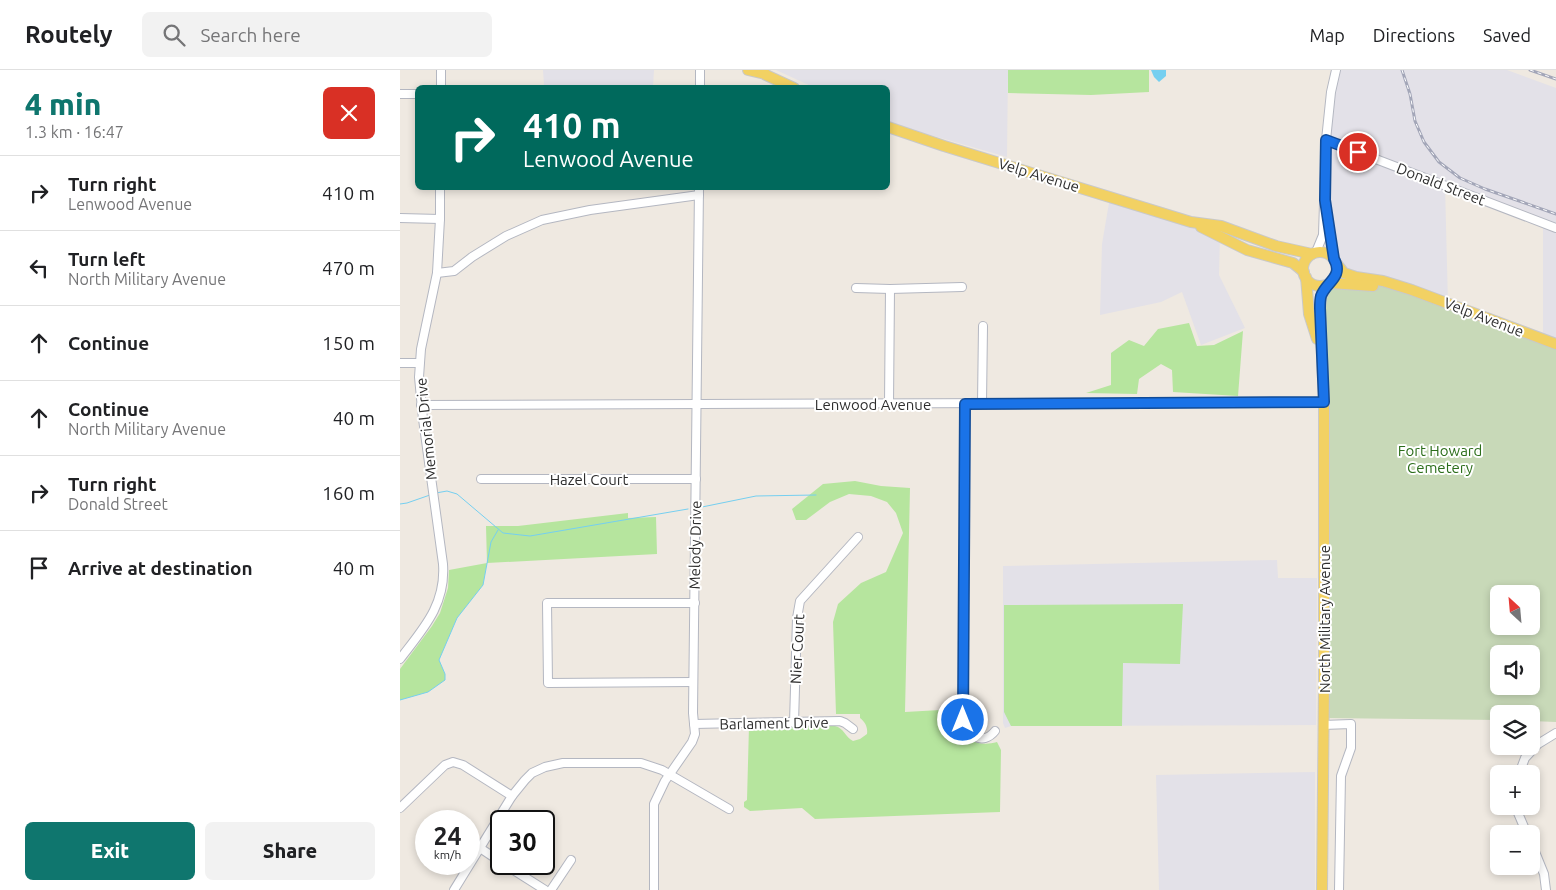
<!DOCTYPE html>
<meta charset="utf-8">
<style>
:root{--surface:#fff;--page:#f2f2f2;--text:#202124;--muted:#757577;--line:#e0e0e0;--accent:#0f766e}
body{margin:0;font-family:Ubuntu,sans-serif;background:var(--page);color:var(--text);height:100vh;display:flex;flex-direction:column;font-size:19px;white-space:nowrap}
*{box-sizing:border-box;margin:0}
p{font-size:16px;color:var(--muted)}
.icon{flex:none;width:28px;height:28px;fill:none;stroke:currentColor;stroke-width:2;stroke-linecap:round;stroke-linejoin:round}
.map{position:relative;flex:1;overflow:hidden}
.side{display:flex;flex-direction:column;background:var(--surface);width:400px}
.side>*{flex:none}
.top-card{position:absolute;left:15px;top:15px;width:475px;height:105px;border-radius:8px;box-shadow:0 2px 8px #0003;background:#00695c;color:#fff;overflow:hidden}
.needle{width:32px;rotate:334deg}
.fabs{position:absolute;left:1090px;top:515px;display:grid;gap:10px}
.fabs a{display:grid;place-items:center;width:50px;height:50px;border-radius:8px;background:var(--surface);box-shadow:0 2px 8px #0003;font-size:25px}
.speed{position:absolute;left:15px;top:740px;display:flex;gap:10px;font-size:25px;font-weight:700;text-align:center}
.speed>*{display:grid;place-content:center;width:65px;height:65px;border-radius:50%;background:var(--surface);box-shadow:0 2px 8px #0003;line-height:1}
.speed small{font-size:12px;font-weight:400}
.speed .limit{border:2px solid #111;border-radius:8px;background:#fff;color:#111}
.pin{position:absolute;display:grid;place-items:center;width:42px;height:42px;color:#fff;margin:-21px;border:2px solid #fff;border-radius:50%;box-shadow:0 1px 5px #0007}
.me{position:absolute;width:55px;margin:-28px;rotate:0deg;stroke-linejoin:round;filter:drop-shadow(0 0 4px #0008)}
.turn{display:flex;align-items:center;gap:18px;height:105px;padding:0 25px;font-size:22px}
.turn .icon{width:65px;height:65px;stroke-width:2.5}
.turn b{display:block;font-size:35px;line-height:42px}
.round{display:grid;place-items:center;flex:none;width:52px;height:52px;border-radius:8px;background:var(--page)}
.headline{display:flex;align-items:center;justify-content:space-between;height:85px;padding:0 25px}
h1{font-size:30px;font-weight:800;line-height:38px;color:var(--accent)}
.button{display:flex;gap:10px;margin-top:auto;padding:10px 25px}
.button a{flex:1;height:58px;border-radius:8px;background:var(--accent);color:#fff;font-size:20px;font-weight:800;line-height:58px;text-align:center}
.button a+a{background:var(--page);color:var(--text)}
ul{padding:0;list-style:none}
li{display:flex;align-items:center;gap:15px;height:75px;padding:0 25px;border-top:1px solid var(--line)}
li div{flex:1}
li b{display:block;font-size:19px}
li em{font-style:normal}
header{display:flex;align-items:center;gap:30px;box-sizing:border-box;height:70px;padding:0 25px;background:var(--surface);border-bottom:1px solid var(--line)}
header strong{font-size:24px}
nav{display:flex;gap:28px;margin-inline-start:auto;font-size:18px}
.search{width:350px;height:45px;background:var(--page);display:flex;align-items:center;gap:12px;box-sizing:border-box;padding:0 18px;border-radius:8px;color:var(--muted);font-size:19px}
main{display:flex;flex:1;min-height:0}
.map>svg:first-child{display:block}
.industrial{fill:#e3e1e8}
.green{fill:#b6e59e}
.cemetery{fill:#c8d9b8;fill-rule:evenodd}
.water{fill:#75cff0}
.lines{fill:none;stroke-linecap:round;stroke-linejoin:round}
.stream{stroke:#75cff0;stroke-width:1}
.minor-casing{stroke:#b4b7c1;stroke-width:10}
.major-casing{stroke:#c9c9c9;stroke-width:12}
.minor{stroke:#fff;stroke-width:8}
.major{stroke:#f2d163;stroke-width:10}
.rail-casing{stroke:#a3a6b8;stroke-width:3}
.rail{stroke:#fff;stroke-width:1;stroke-dasharray:4;stroke-linecap:butt}
.route-casing{stroke:#114b97;stroke-width:12}
.route{stroke:#1a73e8;stroke-width:9}
.labels{text-anchor:middle;dominant-baseline:central;stroke-width:4;stroke-linejoin:round;paint-order:stroke}
.street-label{font-size:15px;fill:#2e2e2e;stroke:#fff}
.park-label{font-size:15px;fill:#2c6e1b;stroke:#fff}
</style>
<header>
<strong>Routely</strong>
<div class="search"><svg class="icon" aria-label="search" viewBox="0 0 24 24"><circle cx="10" cy="10" r="6"/><path d="M15 15l6 6"/></svg>Search here</div>
<nav><a>Map</a><a>Directions</a><a>Saved</a></nav>
</header>
<main>
<section class="side">
<div class="headline"><div><h1>4 min</h1><p>1.3 km · 16:47</p></div><a class="round" style="background:#d93025;color:#fff"><svg class="icon" aria-label="close" viewBox="0 0 24 24"><path d="M6 6l12 12M18 6L6 18"/></svg></a></div>
<ul>
<li><svg class="icon" aria-label="right" viewBox="0 0 24 24"><path d="M7 20v-9h11M14 6l5 5-5 5"/></svg><div><b>Turn right</b><p>Lenwood Avenue</p></div><em>410 m</em></li>
<li><svg class="icon" aria-label="left" viewBox="0 0 24 24"><path d="M17 20v-9H6M10 6l-5 5 5 5"/></svg><div><b>Turn left</b><p>North Military Avenue</p></div><em>470 m</em></li>
<li><svg class="icon" aria-label="ahead" viewBox="0 0 24 24"><path d="M12 20V5M6 11l6-6 6 6"/></svg><div><b>Continue</b></div><em>150 m</em></li>
<li><svg class="icon" aria-label="ahead" viewBox="0 0 24 24"><path d="M12 20V5M6 11l6-6 6 6"/></svg><div><b>Continue</b><p>North Military Avenue</p></div><em>40 m</em></li>
<li><svg class="icon" aria-label="right" viewBox="0 0 24 24"><path d="M7 20v-9h11M14 6l5 5-5 5"/></svg><div><b>Turn right</b><p>Donald Street</p></div><em>160 m</em></li>
<li><svg class="icon" aria-label="arrive" viewBox="0 0 24 24"><path d="M6 21V4h12l-3 4 3 4H6"/></svg><div><b>Arrive at destination</b></div><em>40 m</em></li>
</ul>
<div class="button"><a>Exit</a><a>Share</a></div>
</section>
<div class="map">
<svg width="1156" height="820" viewBox="0 0 1156 820">
<rect width="100%" height="100%" fill="#efe9e1"/>
<g class="industrial">
<path d="M 143,0 L 254,0 L 253,17 L 199,17 L 144,15 Z"/>
<path d="M 376,0 L 608,0 L 607,87 L 527,64 L 488,51 L 488,18 L 413,17 Z"/>
<path d="M 936,0 L 1107,0 L 1156,18 L 1156,274 L 1143,269 L 1143,153 L 1045,115 L 1048,234 L 956,207 L 937,194 L 925,130 L 925,119 Z"/>
<path d="M 710,127 L 820,166 L 819,205 L 845,258 L 801,275 L 782,222 L 761,232 L 700,245 L 702,174 Z"/>
<path d="M 877,490 L 878,508 L 917,508 L 916,655 L 611,656 L 605,658 L 603,653 L 603,496 Z"/>
<path d="M 915,702 L 915,820 L 759,820 L 756,705 Z"/>
</g>
<g class="green">
<path d="M 608,0 L 749,0 L 749,22 L 691,25 L 608,23 Z"/>
<path d="M 789,253 L 797,276 L 814,275 L 843,261 L 838,326 L 773,322 L 772,300 L 761,294 L 739,309 L 737,324 L 686,323 L 711,315 L 711,283 L 729,270 L 744,276 L 758,259 Z"/>
<path d="M 455,411 L 481,416 L 510,418 L 505,642 L 558,639 C 557,664 573,679 597,672 L 601,680 L 600,742 L 415,749 L 402,738 L 350,741 L 344,737 L 344,732 L 347,730 L 349,656 L 435,656 C 444,658 445,667 453,671 L 460,669 L 467,664 C 468,657 465,652 460,648 L 460,644 L 436,644 L 433,552 L 438,534 L 461,513 L 486,502 L 503,463 L 496,443 L 487,432 L 471,426 L 449,424 L 430,432 L 406,450 L 396,450 L 392,439 L 423,414 Z"/>
<path d="M 228,443 L 228,448 L 256,447 L 257,484 L 87,493 L 83,515 L 57,548 L 39,590 L 45,604 L 45,610 L 28,622 L 0,630 L 0,599 L 32,556 L 40,543 L 48,518 L 49,500 L 87,493 L 86,456 L 118,456 Z"/>
<path d="M 783,534 L 780,594 L 723,593 L 722,656 L 611,656 L 604,642 L 604,535 Z"/>
</g>
<path class="cemetery" d="M 931,213 L 982,216 L 1012,220 L 1156,274 L 1156,652 L 1131,651 L 1131,644 L 1099,644 L 1099,650 L 924,648 L 921,279 L 927,215 ZM 1099,524 L 1131,524 L 1131,556 L 1099,556 ZM 1099,584 L 1131,584 L 1131,616 L 1099,616 Z"/>
<path class="water" d="M 751,0 L 766,0 L 766,6 L 759,12 L 754,7 Z"/>
<g class="lines">
<g class="stream">
<path d="M 36,423 L 47,421 L 57,424 L 103,463 L 130,466 L 288,439"/>
<path d="M 0,434 L 7,433 L 30,425"/>
<path d="M 302,437 L 356,426 L 416,425"/>
<path d="M 0,630 L 28,622 L 45,610 L 45,604 L 39,590 L 57,548 L 83,515 L 91,472 L 98,460"/>
</g>
<defs>
<g id="minor">
<path d="M 41,0 L 41,18"/>
<path d="M 300,0 L 300,18"/>
<path d="M 0,24 L 18,24"/>
<path d="M 926,70 L 1156,158"/>
<path d="M 927,146 L 934,189"/>
<path d="M 0,148 L 40,149"/>
<path d="M 916,182 L 923,165 L 926,70 L 931,22 L 936,0"/>
<path d="M 37,203 L 54,201 L 72,187 L 106,166 L 142,150 L 190,140 L 299,125"/>
<path d="M 456,218 L 490,219 L 562,217"/>
<path d="M 0,293 L 19,293"/>
<path d="M 582,333 L 583,256"/>
<path d="M 489,334 L 490,219"/>
<path d="M 565,334 L 563,650 C 567,666 583,676 595,661"/>
<path d="M 21,335 L 924,332"/>
<path d="M 81,409 L 296,409"/>
<path d="M 0,589 C 23,559 46,535 43,494 L 23,349 L 19,307 L 21,279 L 37,203 L 40,149 L 40,118"/>
<path d="M 293,612 L 148,613 L 147,533 L 295,533"/>
<path d="M 394,653 L 397,548 L 400,531 L 458,467"/>
<path d="M 294,654 L 440,651 L 445,653 L 453,659"/>
<path d="M 923,655 L 951,654 L 951,678 L 941,706 L 939,820"/>
<path d="M 1119,704 L 1125,688 L 1138,674 L 1156,663"/>
<path d="M 1115,736 L 1127,764"/>
<path d="M 0,738 L 45,695 L 53,692 L 63,695 L 112,726"/>
<path d="M 1131,772 L 1144,804 L 1146,820"/>
<path d="M 80,778 L 101,792"/>
<path d="M 104,794 L 145,820"/>
<path d="M 54,820 L 112,726 L 125,710 L 132,703 L 145,697 L 163,693 L 241,693 L 262,700 L 329,739"/>
<path d="M 151,820 L 171,790"/>
<path d="M 254,820 L 254,734 L 265,711 L 292,672 L 295,664 L 293,643 L 299,118"/>
</g>
<g id="major">
<path d="M 348,0 L 365,4"/>
<path d="M 361,0 L 366,5 L 394,18"/>
<path d="M 488,57 L 544,76 L 791,152 L 821,156 L 876,176 L 912,184"/>
<path d="M 801,157 L 847,180 L 893,193 L 904,202"/>
<circle cx="920" cy="199" r="17"/>
<path d="M 937,194 L 944,203 L 956,207 L 983,211 L 1012,220 L 1156,274"/>
<path d="M 906,207 L 909,244 L 917,269"/>
<path d="M 931,213 L 973,216"/>
<path d="M 922,820 L 924,611 L 924,332 L 920,239 L 921,227 L 927,215"/>
</g>
</defs>
<use href="#minor" class="minor-casing"/>
<use href="#major" class="major-casing"/>
<use href="#minor" class="minor"/>
<use href="#major" class="major"/>
<defs>
<g id="rail">
<path d="M 1002,0 L 1010,24 L 1015,51 L 1024,72 L 1039,92 L 1060,108 L 1085,119 L 1156,144"/>
<path d="M 1130,0 L 1156,9"/>
</g>
</defs>
<use href="#rail" class="rail-casing"/>
<use href="#rail" class="rail"/>
</g>
<g class="lines">
<defs>
<path id="route" d="M 563,650 L 565,334 L 924,332 L 920,238 C 920,234 920,230 921,226 C 926,212 944,207 934,189 L 925,130 L 926,70 L 958,82"/>
</defs>
<use href="#route" class="route-casing"/>
<use href="#route" class="route"/>
</g>
<g class="labels">
<g class="street-label">
<text transform="translate(639 105) rotate(17)">Velp Avenue</text>
<text transform="translate(1041 114) rotate(21)">Donald Street</text>
<text transform="translate(1084 247) rotate(21)">Velp Avenue</text>
<text x="473" y="334">Lenwood Avenue</text>
<text transform="translate(26 359) rotate(-96)">Memorial Drive</text>
<text x="189" y="409">Hazel Court</text>
<text transform="translate(295 475) rotate(-89)">Melody Drive</text>
<text transform="translate(924 549) rotate(-90)">North Military Avenue</text>
<text transform="translate(397 579) rotate(-87)">Nier Court</text>
<text transform="translate(374 653) rotate(-1)">Barlament Drive</text>
</g>
<g class="park-label">
<text x="1040" y="380">Fort Howard<tspan x="1040" dy="17">Cemetery</tspan></text>
</g>
</g>
</svg>
<div class="fabs">
<a><svg class="needle" viewBox="-14 -14 28 28"><path d="M0-13l5 13h-10z" fill="#e53935"/><path d="M0 13l5-13h-10z" fill="#757577"/></svg></a>
<a><svg class="icon" aria-label="sound" viewBox="0 0 24 24"><path d="M4 9h4l5-4v14l-5-4H4zM17 9q2 3 0 6"/></svg></a>
<a><svg class="icon" aria-label="layers" viewBox="0 0 24 24"><path d="M12 4l9 5-9 5-9-5zM3 14l9 5 9-5"/></svg></a>
<a>+</a>
<a>−</a>
</div>
<div class="speed"><div>24<small>km/h</small></div><div class="limit">30</div></div>
<div class="pin" style="left:958px;top:82px;background:#d93025"><svg class="icon" aria-label="arrive" viewBox="0 0 24 24"><path d="M6 21V4h12l-3 4 3 4H6"/></svg></div>
<svg class="me" style="left:563px;top:650px" viewBox="-20 -20 40 40"><circle r="17" fill="#1a73e8" stroke="#fff" stroke-width="3"/><path d="M0-11L8 9 0 5-8 9z" fill="#fff"/></svg>
<div class="top-card">
<div class="turn"><svg class="icon" aria-label="right" viewBox="0 0 24 24"><path d="M7 20v-9h11M14 6l5 5-5 5"/></svg><div><b>410 m</b>Lenwood Avenue</div></div>
</div>
</div>
</main>
